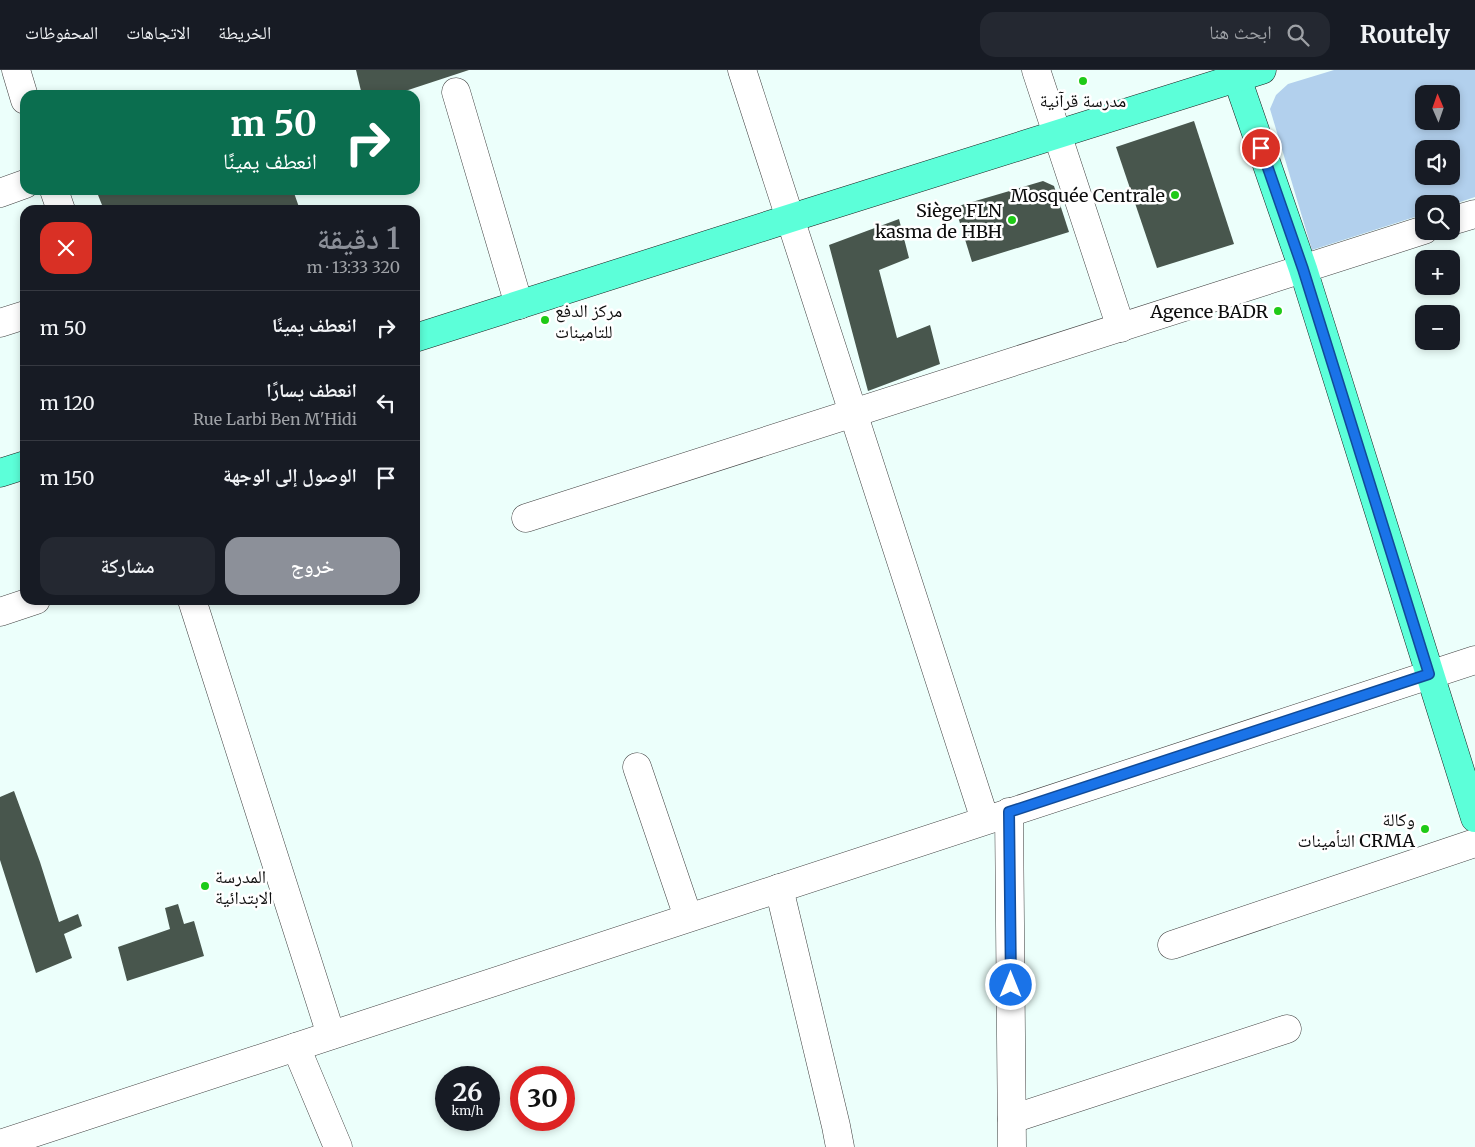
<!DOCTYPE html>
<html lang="ar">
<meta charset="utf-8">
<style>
:root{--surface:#171b24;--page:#242831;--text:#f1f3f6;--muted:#9ea1a6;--line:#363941;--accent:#8c9099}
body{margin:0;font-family:Merriweather,"Noto Naskh Arabic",serif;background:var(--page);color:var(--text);direction:rtl;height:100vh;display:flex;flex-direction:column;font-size:19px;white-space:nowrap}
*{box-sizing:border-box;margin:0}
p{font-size:16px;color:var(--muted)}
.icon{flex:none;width:28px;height:28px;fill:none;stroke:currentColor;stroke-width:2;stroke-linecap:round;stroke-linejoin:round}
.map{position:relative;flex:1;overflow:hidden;direction:ltr}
.sheet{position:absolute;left:20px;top:135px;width:400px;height:400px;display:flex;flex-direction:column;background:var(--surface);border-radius:15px;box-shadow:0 2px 8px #0003;direction:rtl}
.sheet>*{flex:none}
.top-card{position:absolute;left:20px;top:20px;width:400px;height:105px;border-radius:15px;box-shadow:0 2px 8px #0003;direction:rtl;background:#0b6e4f;color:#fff;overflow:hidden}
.needle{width:32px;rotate:358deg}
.controls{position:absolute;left:1415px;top:15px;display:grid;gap:10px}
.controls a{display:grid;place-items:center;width:45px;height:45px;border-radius:10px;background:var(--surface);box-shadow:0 2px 8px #0003;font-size:25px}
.speed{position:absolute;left:435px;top:996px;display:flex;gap:10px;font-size:25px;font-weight:700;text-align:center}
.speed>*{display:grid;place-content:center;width:65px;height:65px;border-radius:50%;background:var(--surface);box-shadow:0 2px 8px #0003;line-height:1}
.speed small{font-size:12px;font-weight:400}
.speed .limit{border:8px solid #d22;background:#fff;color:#111}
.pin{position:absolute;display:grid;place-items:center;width:42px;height:42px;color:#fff;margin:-21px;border:2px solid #fff;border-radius:50%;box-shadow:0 1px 5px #0007}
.me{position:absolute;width:55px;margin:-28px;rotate:0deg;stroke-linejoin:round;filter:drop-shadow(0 0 4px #0008)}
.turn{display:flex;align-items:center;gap:18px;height:105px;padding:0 20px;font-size:22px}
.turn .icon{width:65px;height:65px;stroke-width:2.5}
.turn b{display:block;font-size:35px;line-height:42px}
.round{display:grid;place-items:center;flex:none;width:52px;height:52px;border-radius:15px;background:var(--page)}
.overview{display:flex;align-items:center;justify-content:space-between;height:85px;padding:0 20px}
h1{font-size:30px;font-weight:600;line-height:38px;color:var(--accent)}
.primary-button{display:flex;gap:10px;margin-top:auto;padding:10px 20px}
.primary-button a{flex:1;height:58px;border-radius:15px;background:var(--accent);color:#fff;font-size:20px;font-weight:600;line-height:58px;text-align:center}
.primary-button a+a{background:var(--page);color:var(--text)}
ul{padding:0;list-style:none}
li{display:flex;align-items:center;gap:15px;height:75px;padding:0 20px;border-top:1px solid var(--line)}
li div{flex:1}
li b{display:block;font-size:19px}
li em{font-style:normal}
header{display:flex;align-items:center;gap:30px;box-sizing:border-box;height:70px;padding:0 25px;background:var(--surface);border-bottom:1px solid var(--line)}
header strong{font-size:24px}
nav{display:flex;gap:28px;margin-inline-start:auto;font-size:18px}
.search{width:350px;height:45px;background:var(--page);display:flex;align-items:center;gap:12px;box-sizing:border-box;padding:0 18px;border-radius:15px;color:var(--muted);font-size:19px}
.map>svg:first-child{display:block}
.green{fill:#b2d0ed;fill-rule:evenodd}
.building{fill:#48564d}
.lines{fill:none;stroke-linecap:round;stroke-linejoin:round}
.minor-casing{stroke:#404040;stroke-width:29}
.primary-casing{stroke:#1e1e1e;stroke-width:29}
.minor{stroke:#fff;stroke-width:28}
.primary{stroke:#5cffd9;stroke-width:28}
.route-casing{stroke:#114b97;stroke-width:12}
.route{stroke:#1a73e8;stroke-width:9}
.poi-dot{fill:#1fca17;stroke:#fff;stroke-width:2}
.labels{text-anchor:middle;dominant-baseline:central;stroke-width:5;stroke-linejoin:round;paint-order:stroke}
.poi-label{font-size:18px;fill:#0d0d0d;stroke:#fff;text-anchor:end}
</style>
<header>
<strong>Routely</strong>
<div class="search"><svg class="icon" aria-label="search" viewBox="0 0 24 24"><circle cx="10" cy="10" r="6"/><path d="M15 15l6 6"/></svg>ابحث هنا</div>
<nav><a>الخريطة</a><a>الاتجاهات</a><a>المحفوظات</a></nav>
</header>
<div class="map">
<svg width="1475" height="1077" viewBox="0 0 1475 1077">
<rect width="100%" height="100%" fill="#ecfffb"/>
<path class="green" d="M 1334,0 L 1475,0 L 1475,127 L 1451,135 L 1424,134 L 1424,144 L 1312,180 L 1270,39 L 1276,25 L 1288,14 ZM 1424,24 L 1451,24 L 1451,51 L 1424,51 ZM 1424,79 L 1451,79 L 1451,106 L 1424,106 Z"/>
<g class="building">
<path d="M 356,0 L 469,0 L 393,25 L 362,25 Z"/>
<path d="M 1194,51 L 1234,174 L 1157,198 L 1116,77 Z"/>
<path d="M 1043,111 L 1054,116 L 1069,162 L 972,192 L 955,137 Z"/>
<path d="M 113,120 L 293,120 L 300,140 L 104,140 L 98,125 Z"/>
<path d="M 899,149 L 909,188 L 879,200 L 897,268 L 930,255 L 940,294 L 868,321 L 829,175 Z"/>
<path d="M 14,721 L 40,792 L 59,852 L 78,844 L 82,856 L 64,864 L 72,888 L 36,903 L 0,790 L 0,727 Z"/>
<path d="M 178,834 L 184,854 L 194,851 L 204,886 L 127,911 L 118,877 L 170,859 L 165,838 Z"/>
</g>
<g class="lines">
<defs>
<g id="minor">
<path d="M 16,0 L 25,30"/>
<path d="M 742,0 L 985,750"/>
<path d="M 1036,0 L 1121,258"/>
<path d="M 456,22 L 519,235"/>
<path d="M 54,120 L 61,140"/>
<path d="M 0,123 L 25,114"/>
<path d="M 1451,151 L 1475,144"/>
<path d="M 0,253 L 25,245"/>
<path d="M 526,448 L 1424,160"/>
<path d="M 192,530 L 331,965"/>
<path d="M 0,542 L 36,530"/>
<path d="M 637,697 L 688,847"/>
<path d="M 1009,742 L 1012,1077"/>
<path d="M 779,818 L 836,1056 L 840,1077"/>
<path d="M 1172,875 L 1475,773"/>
<path d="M 296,977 L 338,1077"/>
<path d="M 1012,1049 L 1287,959"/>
<path d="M 0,1074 L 1475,590"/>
</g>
<g id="primary">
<path d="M 1237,8 L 1303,199 L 1475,748"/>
<path d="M 415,268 L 791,148 L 1262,0"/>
<path d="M 0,403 L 25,395"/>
</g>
</defs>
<use href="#minor" class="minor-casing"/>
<use href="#primary" class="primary-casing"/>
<use href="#minor" class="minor"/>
<use href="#primary" class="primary"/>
</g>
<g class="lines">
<defs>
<path id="route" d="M 1011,915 L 1009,742 L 1429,604 L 1303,199 L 1261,78"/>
</defs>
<use href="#route" class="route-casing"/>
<use href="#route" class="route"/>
</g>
<g class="poi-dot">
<circle cx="1083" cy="11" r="5"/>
<circle cx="1175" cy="125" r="5"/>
<circle cx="1012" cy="150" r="5"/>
<circle cx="1278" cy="241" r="5"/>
<circle cx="545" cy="250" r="5"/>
<circle cx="1425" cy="759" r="5"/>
<circle cx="205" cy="816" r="5"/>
</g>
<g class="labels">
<g class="poi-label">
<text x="1083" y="30" text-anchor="middle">مدرسة قرآنية</text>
<text x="1165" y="125">Mosquée Centrale</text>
<text x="1002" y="140">Siège FLN<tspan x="1002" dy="21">kasma de HBH</tspan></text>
<text x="555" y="240" text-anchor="start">مركز الدفع<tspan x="555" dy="21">للتامينات</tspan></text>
<text x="1268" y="241">Agence BADR</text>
<text x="1415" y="749">وكالة<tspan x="1415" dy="21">التأمينات CRMA</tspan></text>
<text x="215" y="806" text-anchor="start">المدرسة<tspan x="215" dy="21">الابتدائية</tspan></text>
</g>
</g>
</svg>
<div class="controls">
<a><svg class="needle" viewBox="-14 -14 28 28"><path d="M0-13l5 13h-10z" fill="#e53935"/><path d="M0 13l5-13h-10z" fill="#9ea1a6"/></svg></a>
<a><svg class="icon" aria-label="sound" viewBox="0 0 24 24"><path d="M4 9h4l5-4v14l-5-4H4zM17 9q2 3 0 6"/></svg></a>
<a><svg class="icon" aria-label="search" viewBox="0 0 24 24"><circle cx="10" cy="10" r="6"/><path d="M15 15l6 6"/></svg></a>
<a>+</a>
<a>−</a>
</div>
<div class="speed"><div>26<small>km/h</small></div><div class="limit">30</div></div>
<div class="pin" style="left:1261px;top:78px;background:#d93025"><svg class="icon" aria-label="arrive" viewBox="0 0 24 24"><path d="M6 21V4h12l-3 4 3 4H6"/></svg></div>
<svg class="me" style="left:1011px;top:915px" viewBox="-20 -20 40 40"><circle r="17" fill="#1a73e8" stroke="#fff" stroke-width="3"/><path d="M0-11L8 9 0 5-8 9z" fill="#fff"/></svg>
<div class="top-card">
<div class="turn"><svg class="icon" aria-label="right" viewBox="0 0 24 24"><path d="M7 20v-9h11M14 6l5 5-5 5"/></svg><div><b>50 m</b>انعطف يمينًا</div></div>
</div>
<section class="sheet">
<div class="overview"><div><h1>1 دقيقة</h1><p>320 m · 13:33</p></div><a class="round" style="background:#d93025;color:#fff"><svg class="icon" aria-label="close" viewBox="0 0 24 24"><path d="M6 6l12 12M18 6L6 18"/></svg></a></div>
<ul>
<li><svg class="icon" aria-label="right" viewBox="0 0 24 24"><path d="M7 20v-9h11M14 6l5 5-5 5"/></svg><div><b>انعطف يمينًا</b></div><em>50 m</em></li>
<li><svg class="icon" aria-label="left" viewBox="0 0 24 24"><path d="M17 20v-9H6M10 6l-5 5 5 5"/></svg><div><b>انعطف يسارًا</b><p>Rue Larbi Ben M'Hidi</p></div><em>120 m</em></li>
<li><svg class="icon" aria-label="arrive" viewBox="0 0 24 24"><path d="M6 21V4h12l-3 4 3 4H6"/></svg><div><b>الوصول إلى الوجهة</b></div><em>150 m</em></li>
</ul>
<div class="primary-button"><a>خروج</a><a>مشاركة</a></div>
</section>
</div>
